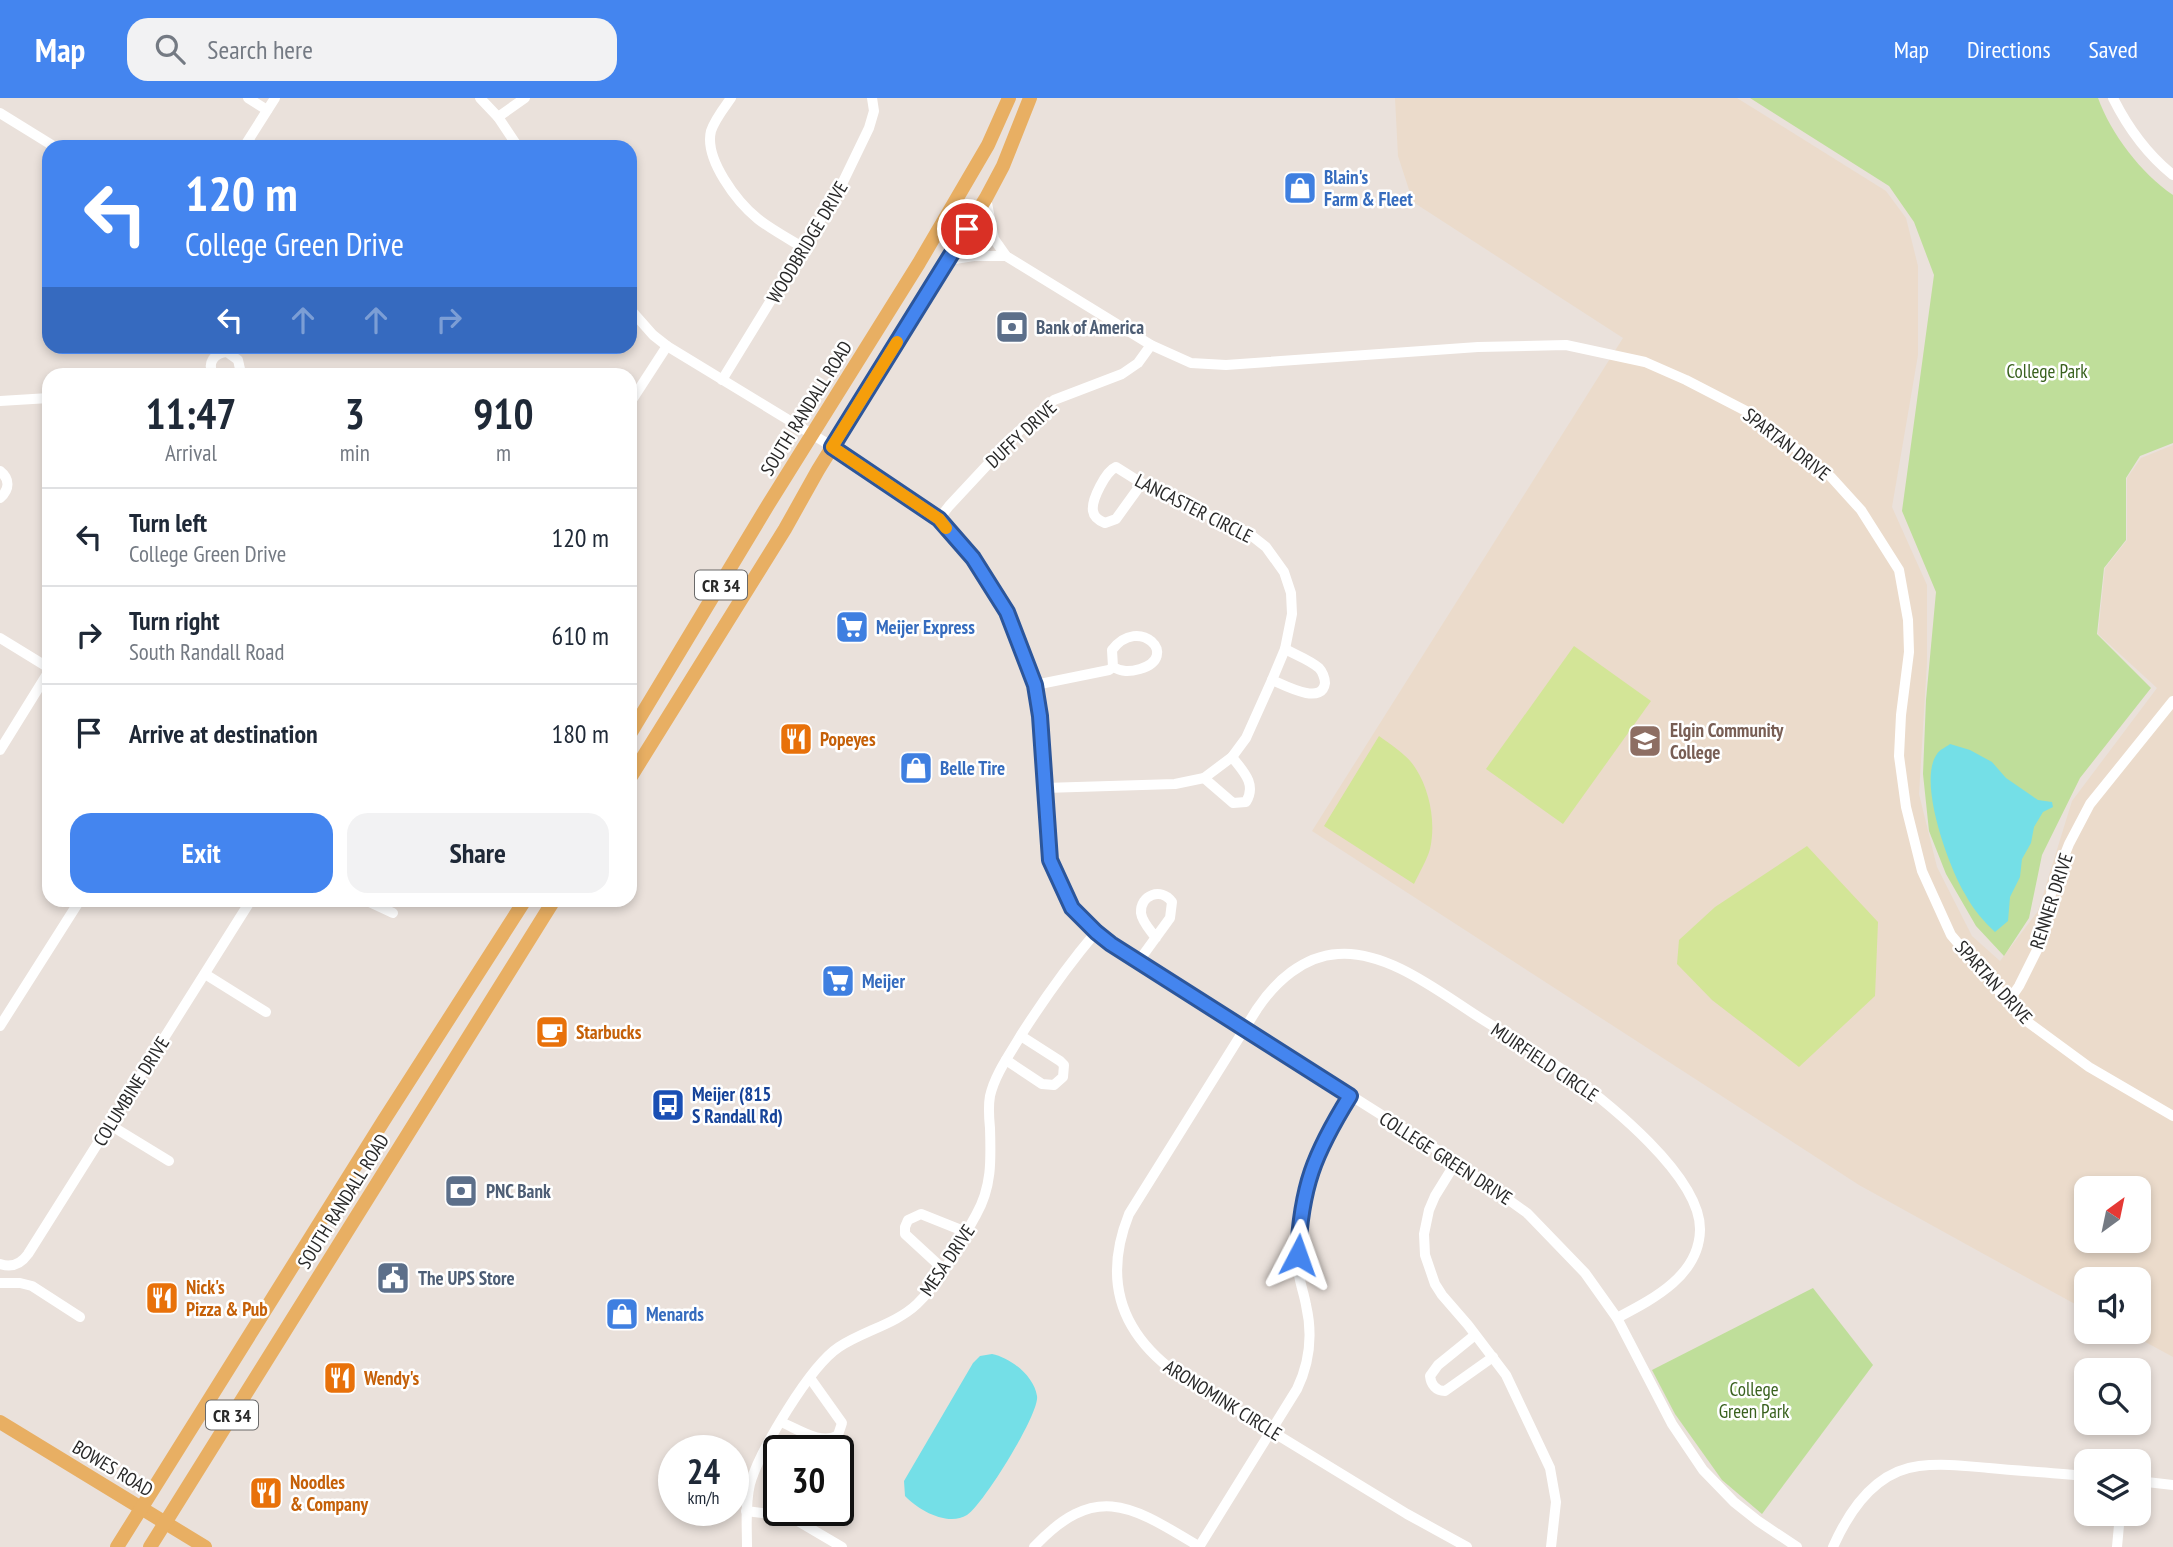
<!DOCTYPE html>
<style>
:root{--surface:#fff;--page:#f2f2f3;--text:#1f2937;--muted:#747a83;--line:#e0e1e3;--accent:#4485ef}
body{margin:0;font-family:"PT Sans Narrow",sans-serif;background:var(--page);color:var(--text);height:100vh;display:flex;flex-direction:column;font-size:26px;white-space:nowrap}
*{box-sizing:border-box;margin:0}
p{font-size:23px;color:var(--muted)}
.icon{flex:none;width:38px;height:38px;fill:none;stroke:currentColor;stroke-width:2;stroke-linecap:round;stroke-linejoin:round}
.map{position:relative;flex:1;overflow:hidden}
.sheet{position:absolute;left:42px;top:270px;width:595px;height:539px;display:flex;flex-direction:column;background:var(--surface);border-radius:21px;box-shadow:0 4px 10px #0003}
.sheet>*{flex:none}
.top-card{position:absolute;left:42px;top:42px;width:595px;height:214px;border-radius:21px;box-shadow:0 4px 10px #0003;background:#4485ef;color:#fff;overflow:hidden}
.needle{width:46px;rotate:33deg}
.controls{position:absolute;left:2074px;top:1078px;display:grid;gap:14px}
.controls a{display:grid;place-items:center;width:77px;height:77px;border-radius:14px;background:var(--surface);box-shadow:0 4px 10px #0003;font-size:35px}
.speed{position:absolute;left:658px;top:1337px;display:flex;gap:14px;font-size:35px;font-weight:700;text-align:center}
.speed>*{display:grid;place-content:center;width:91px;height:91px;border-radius:50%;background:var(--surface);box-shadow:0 4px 10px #0003;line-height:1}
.speed small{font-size:18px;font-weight:400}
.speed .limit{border:4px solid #111;border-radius:10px;background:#fff;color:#111}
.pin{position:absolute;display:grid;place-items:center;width:60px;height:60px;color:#fff;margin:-30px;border:4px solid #fff;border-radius:50%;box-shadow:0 2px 7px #0007}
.me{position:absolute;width:77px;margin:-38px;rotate:4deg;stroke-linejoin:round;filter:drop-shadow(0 0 5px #0008)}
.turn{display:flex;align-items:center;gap:24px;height:147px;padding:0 28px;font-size:32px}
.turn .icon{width:91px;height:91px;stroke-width:2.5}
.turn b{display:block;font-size:49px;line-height:60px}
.lanes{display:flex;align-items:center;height:66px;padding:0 28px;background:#0003;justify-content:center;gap:35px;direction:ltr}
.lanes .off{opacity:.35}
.eta{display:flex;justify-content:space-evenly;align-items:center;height:119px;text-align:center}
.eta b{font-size:42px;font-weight:700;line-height:49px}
.cta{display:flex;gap:14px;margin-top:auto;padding:14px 28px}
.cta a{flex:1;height:80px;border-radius:21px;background:var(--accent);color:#fff;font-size:28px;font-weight:700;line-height:80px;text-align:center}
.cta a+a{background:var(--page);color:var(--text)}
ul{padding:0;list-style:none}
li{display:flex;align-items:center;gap:21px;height:98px;padding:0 28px;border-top:2px solid var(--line)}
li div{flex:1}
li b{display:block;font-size:26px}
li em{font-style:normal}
header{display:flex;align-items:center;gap:42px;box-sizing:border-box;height:98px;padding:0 35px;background:var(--accent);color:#fff}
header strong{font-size:33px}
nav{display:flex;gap:38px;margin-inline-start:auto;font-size:24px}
.search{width:490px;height:63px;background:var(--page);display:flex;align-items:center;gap:18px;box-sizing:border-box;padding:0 24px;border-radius:21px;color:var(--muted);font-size:26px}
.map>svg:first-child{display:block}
.education{fill:#ebdbcb;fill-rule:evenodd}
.green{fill:#bfde9a}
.pitch{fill:#d3e597}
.water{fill:#74dfe7}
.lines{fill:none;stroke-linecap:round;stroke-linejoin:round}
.minor{stroke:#fff;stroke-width:10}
.major{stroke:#e8af63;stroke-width:14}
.route-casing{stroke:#2c569b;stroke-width:18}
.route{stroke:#4485ef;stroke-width:12}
.slow{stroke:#f59e0b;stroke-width:12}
.labels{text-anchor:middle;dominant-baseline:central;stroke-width:5;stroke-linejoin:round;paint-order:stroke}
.shield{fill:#fff;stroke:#696969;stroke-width:2}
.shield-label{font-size:18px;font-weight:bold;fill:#292929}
.shop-label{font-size:19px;font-weight:bold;fill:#366cbe;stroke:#fff;text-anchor:start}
.street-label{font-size:19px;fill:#292929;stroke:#fff}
.service-label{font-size:19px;font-weight:bold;fill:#4e5e75;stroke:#fff;text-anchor:start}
.park-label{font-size:19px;fill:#39611e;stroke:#fff}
.education-label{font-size:19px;font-weight:bold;fill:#785e54;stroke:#fff;text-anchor:start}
.food-label{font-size:19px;font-weight:bold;fill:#c56008;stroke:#fff;text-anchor:start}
.transit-label{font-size:19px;font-weight:bold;fill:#164399;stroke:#fff;text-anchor:start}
</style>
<header>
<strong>Map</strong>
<div class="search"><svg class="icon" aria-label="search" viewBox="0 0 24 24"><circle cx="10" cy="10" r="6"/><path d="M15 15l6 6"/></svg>Search here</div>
<nav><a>Map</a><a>Directions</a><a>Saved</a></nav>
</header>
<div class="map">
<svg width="2173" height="1449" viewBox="0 0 2173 1449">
<rect width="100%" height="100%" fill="#eae1db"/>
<path class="education" d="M 1395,0 L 1737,0 L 1886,93 L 1906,120 L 1918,168 L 1918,257 L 1892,409 L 1927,487 L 1927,564 L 1919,696 L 1937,769 L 1972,838 L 2000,863 L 2038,813 L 2072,703 L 2157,590 L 2098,536 L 2105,470 L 2127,442 L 2127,380 L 2141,360 L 2173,347 L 2173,1259 L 2127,1234 L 2138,1234 L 2138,1181 L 2086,1181 L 2086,1212 L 1991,1160 L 1859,1087 L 1312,733 L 1623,240 L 1413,104 L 1398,58 ZM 2086,1090 L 2138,1090 L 2138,1143 L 2086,1143 Z"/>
<g class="green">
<path d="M 1750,0 L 2098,0 C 2111,36 2141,75 2173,97 L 2173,345 L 2140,358 L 2126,380 L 2126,442 L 2104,470 L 2097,536 L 2151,590 L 2080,680 L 2042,757 L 2029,820 L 2004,858 L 1976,828 L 1946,776 L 1929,733 L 1923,676 L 1926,602 L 1936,494 L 1902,413 L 1934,177 L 1914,124 L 1889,88 Z"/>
<path d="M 1813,1190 L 1873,1267 L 1762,1416 L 1722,1382 L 1675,1316 L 1652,1272 Z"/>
</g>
<g class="pitch">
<path d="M 1574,548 L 1651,603 L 1563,726 L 1486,671 Z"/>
<path d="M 1379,638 C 1391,647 1408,657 1416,671 C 1430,693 1436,725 1430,751 C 1427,762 1419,775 1414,786 L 1324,728 Z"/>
<path d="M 1807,748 L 1878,824 L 1875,898 L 1799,969 L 1712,902 L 1677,866 L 1679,842 L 1715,809 Z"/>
</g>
<g class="water">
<path d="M 1950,646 L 1970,652 L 1992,664 L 2006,680 L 2038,702 L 2052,704 L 2053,709 L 2043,714 L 2034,729 L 2031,745 L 2022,761 L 2020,779 L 2010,799 L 2008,823 L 1995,834 C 1983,823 1973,811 1965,796 C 1949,770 1917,683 1937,656 C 1939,652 1946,649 1950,646 Z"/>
<path d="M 992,1256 C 1011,1260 1034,1278 1037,1298 C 1040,1315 983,1407 967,1417 C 948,1429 918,1412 905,1398 L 904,1383 L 973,1265 L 980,1258 Z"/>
</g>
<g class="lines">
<g class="minor">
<path d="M 248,0 L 267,12"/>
<path d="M 480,0 L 498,19 L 518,49"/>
<path d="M 731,0 C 724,10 715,21 711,33 C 704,61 737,104 758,121 C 772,132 789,141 804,150"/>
<path d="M 2113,0 C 2127,28 2148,57 2173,77"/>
<path d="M 0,15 L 55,49"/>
<path d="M 498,19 L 525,0"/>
<path d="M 244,49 L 275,0"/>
<path d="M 986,100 L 994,141 L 1006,158 L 1151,247 L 1191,265 L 1226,267 L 1478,249 L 1566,247 L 1645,264 L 1686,282 L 1746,313 L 1787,343 L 1831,379 L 1861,412 L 1899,472 L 1908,522 L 1909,554 L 1901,617 L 1899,658 L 1906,709 L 1922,773 L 1951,837 L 2021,919 L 2089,969 L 2173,1018"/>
<path d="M 948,162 L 974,158 L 1006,158"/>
<path d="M 630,211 L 653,237 L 667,248 L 833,349 L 921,409 L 939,421 L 973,460 L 1007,514 L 1035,587 L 1040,618 L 1050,762 L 1054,774 L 1072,810 L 1096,834 L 1111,846 L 1456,1064 L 1527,1115 L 1585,1175 L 1617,1220 L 1672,1326 L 1703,1372 L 1734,1404 L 1758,1423 L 1797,1449"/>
<path d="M 213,276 C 207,265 214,255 227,254 L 238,262 L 240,271 L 238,276"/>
<path d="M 722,282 L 841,88 L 869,30 L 874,13 L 872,0"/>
<path d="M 0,303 L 49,300"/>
<path d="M 630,305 L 667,248"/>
<path d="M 0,373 C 10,381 10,391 0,400"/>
<path d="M 939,421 L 949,408 L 1018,334 L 1054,302 L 1122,276 L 1138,265 L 1151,247"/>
<path d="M 0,540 L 49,570"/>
<path d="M 1272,582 C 1284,587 1322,608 1325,585 C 1325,580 1322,573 1319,570 C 1310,562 1296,557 1285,551"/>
<path d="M 1035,587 L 1109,572 L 1113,569 C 1122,574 1129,574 1140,571 C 1181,559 1139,516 1112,552 L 1113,569"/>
<path d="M 0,652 L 49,573"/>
<path d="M 1204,680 L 1233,705 L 1246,704 C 1257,686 1243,673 1232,659"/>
<path d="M 1044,690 L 1175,686 L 1204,680 L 1232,659 L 1246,640 L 1272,582 L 1285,551 L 1292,516 L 1291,495 L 1284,474 L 1266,449 L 1247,434 L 1151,391 L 1116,369 C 1106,373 1091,402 1093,413 C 1094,420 1100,423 1105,425 L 1116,421 L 1142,385"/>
<path d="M 365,802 L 393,815"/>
<path d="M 1138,864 L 1170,820 L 1172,804 C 1161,789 1140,797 1141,815 C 1142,824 1151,833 1156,840"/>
<path d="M 205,876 L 266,914"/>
<path d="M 2008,904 L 2019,888 L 2045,836 L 2052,789 L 2069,746 L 2090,706 L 2173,603"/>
<path d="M 0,928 L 80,802"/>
<path d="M 1006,962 L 1042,986 L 1054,987 L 1063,979 L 1064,967 L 1060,963 L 1021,938"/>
<path d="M 110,1027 L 169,1063"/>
<path d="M 1456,1064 L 1435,1098 L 1429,1112 L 1424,1136 L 1425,1157 L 1435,1186 L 1442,1197 L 1468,1227 L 1506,1277 L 1550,1370 L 1556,1404 L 1551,1449"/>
<path d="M 0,1166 C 12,1170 21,1166 28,1156 L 251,802"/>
<path d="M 943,1171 L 905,1136 L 905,1129 L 908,1122 L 921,1116 L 966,1134"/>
<path d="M 0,1185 L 20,1185 L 32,1188 L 80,1219"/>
<path d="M 1475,1237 L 1438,1267 L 1430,1278 C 1431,1287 1436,1293 1445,1293 L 1493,1259"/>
<path d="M 781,1324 C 798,1331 822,1348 838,1337 L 842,1325 L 810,1280"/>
<path d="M 2138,1383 L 2173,1387"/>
<path d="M 746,1413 L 785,1418 L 796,1422 L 842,1449"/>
<path d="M 747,1449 C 747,1428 745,1406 750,1386 C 760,1352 810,1268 839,1249 C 863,1233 896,1226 917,1206 C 942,1182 959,1147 976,1117 C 992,1089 991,1062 990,1030 C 989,1020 988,1009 990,998 C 995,976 1010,956 1021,937 C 1044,901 1068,867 1096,834"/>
<path d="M 1034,1449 C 1097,1382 1133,1409 1200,1449"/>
<path d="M 1199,1449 L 1297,1291 C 1310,1264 1313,1237 1306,1207 C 1304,1195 1299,1183 1298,1170 C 1292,1104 1317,1052 1350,998"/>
<path d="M 1467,1449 L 1407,1416 L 1176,1275 C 1120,1234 1103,1181 1129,1116 L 1257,911 C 1275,884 1303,858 1338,856 C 1389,852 1443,897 1485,923 C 1512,940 1540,956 1566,974 C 1607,1004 1701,1078 1700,1132 C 1699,1178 1653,1201 1617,1220"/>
<path d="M 1833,1449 C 1849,1413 1876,1373 1919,1368 C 1943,1365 1966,1368 1989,1370 C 2021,1373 2054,1375 2086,1378"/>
<path d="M 2117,1449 L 2120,1416"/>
</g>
<g class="major">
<path d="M 630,636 L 768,407 L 919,165 L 988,47 L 1009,0"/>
<path d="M 630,680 L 785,431 L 818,372 L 986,100 L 1003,68 L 1030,0"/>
<path d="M 0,1324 L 205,1449"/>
<path d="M 117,1449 L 384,1022 L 525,802"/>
<path d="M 150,1449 L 554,802"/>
</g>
</g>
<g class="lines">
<defs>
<path id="route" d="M 967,131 L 832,349 L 939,421 L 973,460 L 1007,514 L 1035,587 L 1040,618 L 1050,762 L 1072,810 L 1096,834 L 1111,846 L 1350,998 C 1314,1056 1301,1089 1298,1157"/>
</defs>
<use href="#route" class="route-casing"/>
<use href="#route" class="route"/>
<path class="slow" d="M 897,244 L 832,349 L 939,421 L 946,430"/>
</g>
<defs>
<symbol id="shop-square" viewBox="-11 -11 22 22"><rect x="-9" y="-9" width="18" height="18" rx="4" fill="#3f7fe0" stroke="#fff"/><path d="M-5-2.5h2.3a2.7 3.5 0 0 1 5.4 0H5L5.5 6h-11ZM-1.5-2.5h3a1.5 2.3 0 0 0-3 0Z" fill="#fff"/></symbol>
<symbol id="bank-square" viewBox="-11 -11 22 22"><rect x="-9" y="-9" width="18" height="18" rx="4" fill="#5c6f8a" stroke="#fff"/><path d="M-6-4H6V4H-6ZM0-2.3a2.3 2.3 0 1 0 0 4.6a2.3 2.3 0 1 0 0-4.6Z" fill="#fff"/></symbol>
<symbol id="supermarket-square" viewBox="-11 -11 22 22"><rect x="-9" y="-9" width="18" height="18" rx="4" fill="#3f7fe0" stroke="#fff"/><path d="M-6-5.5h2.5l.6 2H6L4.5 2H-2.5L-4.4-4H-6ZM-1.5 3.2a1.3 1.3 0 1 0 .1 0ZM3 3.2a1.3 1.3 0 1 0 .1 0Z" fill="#fff"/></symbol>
<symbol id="restaurant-square" viewBox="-11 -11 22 22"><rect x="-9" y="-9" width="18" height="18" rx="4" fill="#e8710a" stroke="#fff"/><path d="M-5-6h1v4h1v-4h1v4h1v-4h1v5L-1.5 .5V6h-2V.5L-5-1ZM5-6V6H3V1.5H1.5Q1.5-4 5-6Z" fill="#fff"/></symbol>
<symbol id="university-square" viewBox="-11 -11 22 22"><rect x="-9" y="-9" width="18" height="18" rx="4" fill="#8d6e63" stroke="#fff"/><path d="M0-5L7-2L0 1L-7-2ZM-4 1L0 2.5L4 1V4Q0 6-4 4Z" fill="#fff"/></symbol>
<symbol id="cafe-square" viewBox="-11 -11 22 22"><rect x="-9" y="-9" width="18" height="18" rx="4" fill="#e8710a" stroke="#fff"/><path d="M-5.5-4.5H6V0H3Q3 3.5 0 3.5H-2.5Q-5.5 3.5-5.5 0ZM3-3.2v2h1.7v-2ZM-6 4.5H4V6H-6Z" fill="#fff"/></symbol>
<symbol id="bus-square" viewBox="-11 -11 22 22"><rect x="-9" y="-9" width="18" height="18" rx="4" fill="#1a4fb4" stroke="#fff"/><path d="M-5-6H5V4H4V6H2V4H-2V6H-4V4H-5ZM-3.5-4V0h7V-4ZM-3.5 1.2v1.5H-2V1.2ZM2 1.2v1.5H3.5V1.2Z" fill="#fff"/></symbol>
<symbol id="civic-square" viewBox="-11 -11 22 22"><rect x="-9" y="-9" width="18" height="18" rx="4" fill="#5c6f8a" stroke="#fff"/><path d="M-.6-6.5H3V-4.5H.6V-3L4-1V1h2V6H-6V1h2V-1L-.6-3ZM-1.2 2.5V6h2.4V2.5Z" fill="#fff"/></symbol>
</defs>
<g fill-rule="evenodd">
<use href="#shop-square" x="1281" y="71" width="38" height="38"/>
<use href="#bank-square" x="993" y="210" width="38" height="38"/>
<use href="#supermarket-square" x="833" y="510" width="38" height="38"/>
<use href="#restaurant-square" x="777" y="622" width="38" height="38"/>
<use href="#university-square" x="1626" y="624" width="38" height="38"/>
<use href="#shop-square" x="897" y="651" width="38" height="38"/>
<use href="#supermarket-square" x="819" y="864" width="38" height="38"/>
<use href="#cafe-square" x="533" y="915" width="38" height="38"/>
<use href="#bus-square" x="649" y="988" width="38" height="38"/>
<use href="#bank-square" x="442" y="1074" width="38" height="38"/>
<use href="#civic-square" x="374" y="1161" width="38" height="38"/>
<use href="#restaurant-square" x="143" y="1181" width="38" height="38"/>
<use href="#shop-square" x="603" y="1197" width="38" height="38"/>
<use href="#restaurant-square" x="321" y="1261" width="38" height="38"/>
<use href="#restaurant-square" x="247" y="1376" width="38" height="38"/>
</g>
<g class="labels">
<g class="shield">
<rect x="695" y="472.5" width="52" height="29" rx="5"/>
<rect x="206" y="1302.5" width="52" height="29" rx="5"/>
</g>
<g class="shield-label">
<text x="721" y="487">CR 34</text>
<text x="232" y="1317">CR 34</text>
</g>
<g class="shop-label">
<text x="1324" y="79">Blain's<tspan x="1324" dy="22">Farm &amp; Fleet</tspan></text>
<text x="876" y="529">Meijer Express</text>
<text x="940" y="670">Belle Tire</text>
<text x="862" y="883">Meijer</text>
<text x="646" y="1216">Menards</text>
</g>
<g class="street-label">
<text transform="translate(807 144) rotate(-59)">WOODBRIDGE DRIVE</text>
<text transform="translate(806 310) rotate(-58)">SOUTH RANDALL ROAD</text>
<text transform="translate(1021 336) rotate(-43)">DUFFY DRIVE</text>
<text transform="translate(1787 346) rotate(38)">SPARTAN DRIVE</text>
<text transform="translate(1194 410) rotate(27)">LANCASTER CIRCLE</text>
<text transform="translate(2051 803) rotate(-72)">RENNER DRIVE</text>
<text transform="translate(1994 884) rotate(48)">SPARTAN DRIVE</text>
<text transform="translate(1545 964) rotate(34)">MUIRFIELD CIRCLE</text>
<text transform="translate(131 993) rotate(-58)">COLUMBINE DRIVE</text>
<text transform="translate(1446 1060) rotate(33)">COLLEGE GREEN DRIVE</text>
<text transform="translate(343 1103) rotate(-58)">SOUTH RANDALL ROAD</text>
<text transform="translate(947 1162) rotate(-56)">MESA DRIVE</text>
<text transform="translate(1223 1302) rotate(32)">ARONOMINK CIRCLE</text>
<text transform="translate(113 1370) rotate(31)">BOWES ROAD</text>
</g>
<g class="service-label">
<text x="1036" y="229">Bank of America</text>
<text x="486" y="1093">PNC Bank</text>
<text x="418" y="1180">The UPS Store</text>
</g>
<g class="park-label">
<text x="2047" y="273">College Park</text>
<text x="1754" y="1291">College<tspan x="1754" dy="22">Green Park</tspan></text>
</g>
<g class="education-label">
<text x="1670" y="632">Elgin Community<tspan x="1670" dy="22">College</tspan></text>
</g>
<g class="food-label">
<text x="820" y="641">Popeyes</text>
<text x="576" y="934">Starbucks</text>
<text x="186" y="1189">Nick's<tspan x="186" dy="22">Pizza &amp; Pub</tspan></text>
<text x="364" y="1280">Wendy's</text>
<text x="290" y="1384">Noodles<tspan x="290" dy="22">&amp; Company</tspan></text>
</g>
<g class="transit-label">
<text x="692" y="996">Meijer (815<tspan x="692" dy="22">S Randall Rd)</tspan></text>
</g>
</g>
</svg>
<div class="controls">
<a><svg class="needle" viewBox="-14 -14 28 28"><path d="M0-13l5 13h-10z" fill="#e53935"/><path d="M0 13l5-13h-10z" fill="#747a83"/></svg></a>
<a><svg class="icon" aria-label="sound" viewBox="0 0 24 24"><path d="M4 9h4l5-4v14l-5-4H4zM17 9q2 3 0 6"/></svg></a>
<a><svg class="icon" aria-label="search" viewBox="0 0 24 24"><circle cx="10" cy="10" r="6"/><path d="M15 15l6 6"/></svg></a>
<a><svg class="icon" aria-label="layers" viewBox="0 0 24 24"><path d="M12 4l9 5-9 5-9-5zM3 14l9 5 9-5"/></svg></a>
</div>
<div class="speed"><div>24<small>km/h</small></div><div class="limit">30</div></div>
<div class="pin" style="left:967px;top:131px;background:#d93025"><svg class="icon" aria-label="arrive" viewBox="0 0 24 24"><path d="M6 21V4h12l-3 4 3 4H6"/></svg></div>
<svg class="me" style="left:1298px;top:1157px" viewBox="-20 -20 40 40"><path d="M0-17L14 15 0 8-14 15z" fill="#4485ef" stroke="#fff" stroke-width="4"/></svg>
<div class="top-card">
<div class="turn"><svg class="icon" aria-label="left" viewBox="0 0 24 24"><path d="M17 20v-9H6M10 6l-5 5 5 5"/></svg><div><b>120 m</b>College Green Drive</div></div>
<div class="lanes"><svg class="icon" aria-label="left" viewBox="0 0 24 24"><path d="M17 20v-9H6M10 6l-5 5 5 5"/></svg><svg class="icon off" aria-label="ahead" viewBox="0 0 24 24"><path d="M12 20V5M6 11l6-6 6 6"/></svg><svg class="icon off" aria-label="ahead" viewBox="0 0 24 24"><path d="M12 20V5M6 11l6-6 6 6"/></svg><svg class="icon off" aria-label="right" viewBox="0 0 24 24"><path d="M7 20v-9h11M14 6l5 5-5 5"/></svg></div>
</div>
<section class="sheet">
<div class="eta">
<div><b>11:47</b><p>Arrival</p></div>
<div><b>3</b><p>min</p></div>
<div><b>910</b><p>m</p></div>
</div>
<ul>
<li><svg class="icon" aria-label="left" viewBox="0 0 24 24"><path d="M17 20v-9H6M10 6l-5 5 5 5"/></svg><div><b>Turn left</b><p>College Green Drive</p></div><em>120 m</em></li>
<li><svg class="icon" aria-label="right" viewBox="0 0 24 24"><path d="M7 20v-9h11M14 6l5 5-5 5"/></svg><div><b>Turn right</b><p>South Randall Road</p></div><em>610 m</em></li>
<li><svg class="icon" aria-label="arrive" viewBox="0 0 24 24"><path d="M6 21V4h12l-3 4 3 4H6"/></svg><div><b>Arrive at destination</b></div><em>180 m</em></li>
</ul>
<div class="cta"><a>Exit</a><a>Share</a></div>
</section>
</div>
